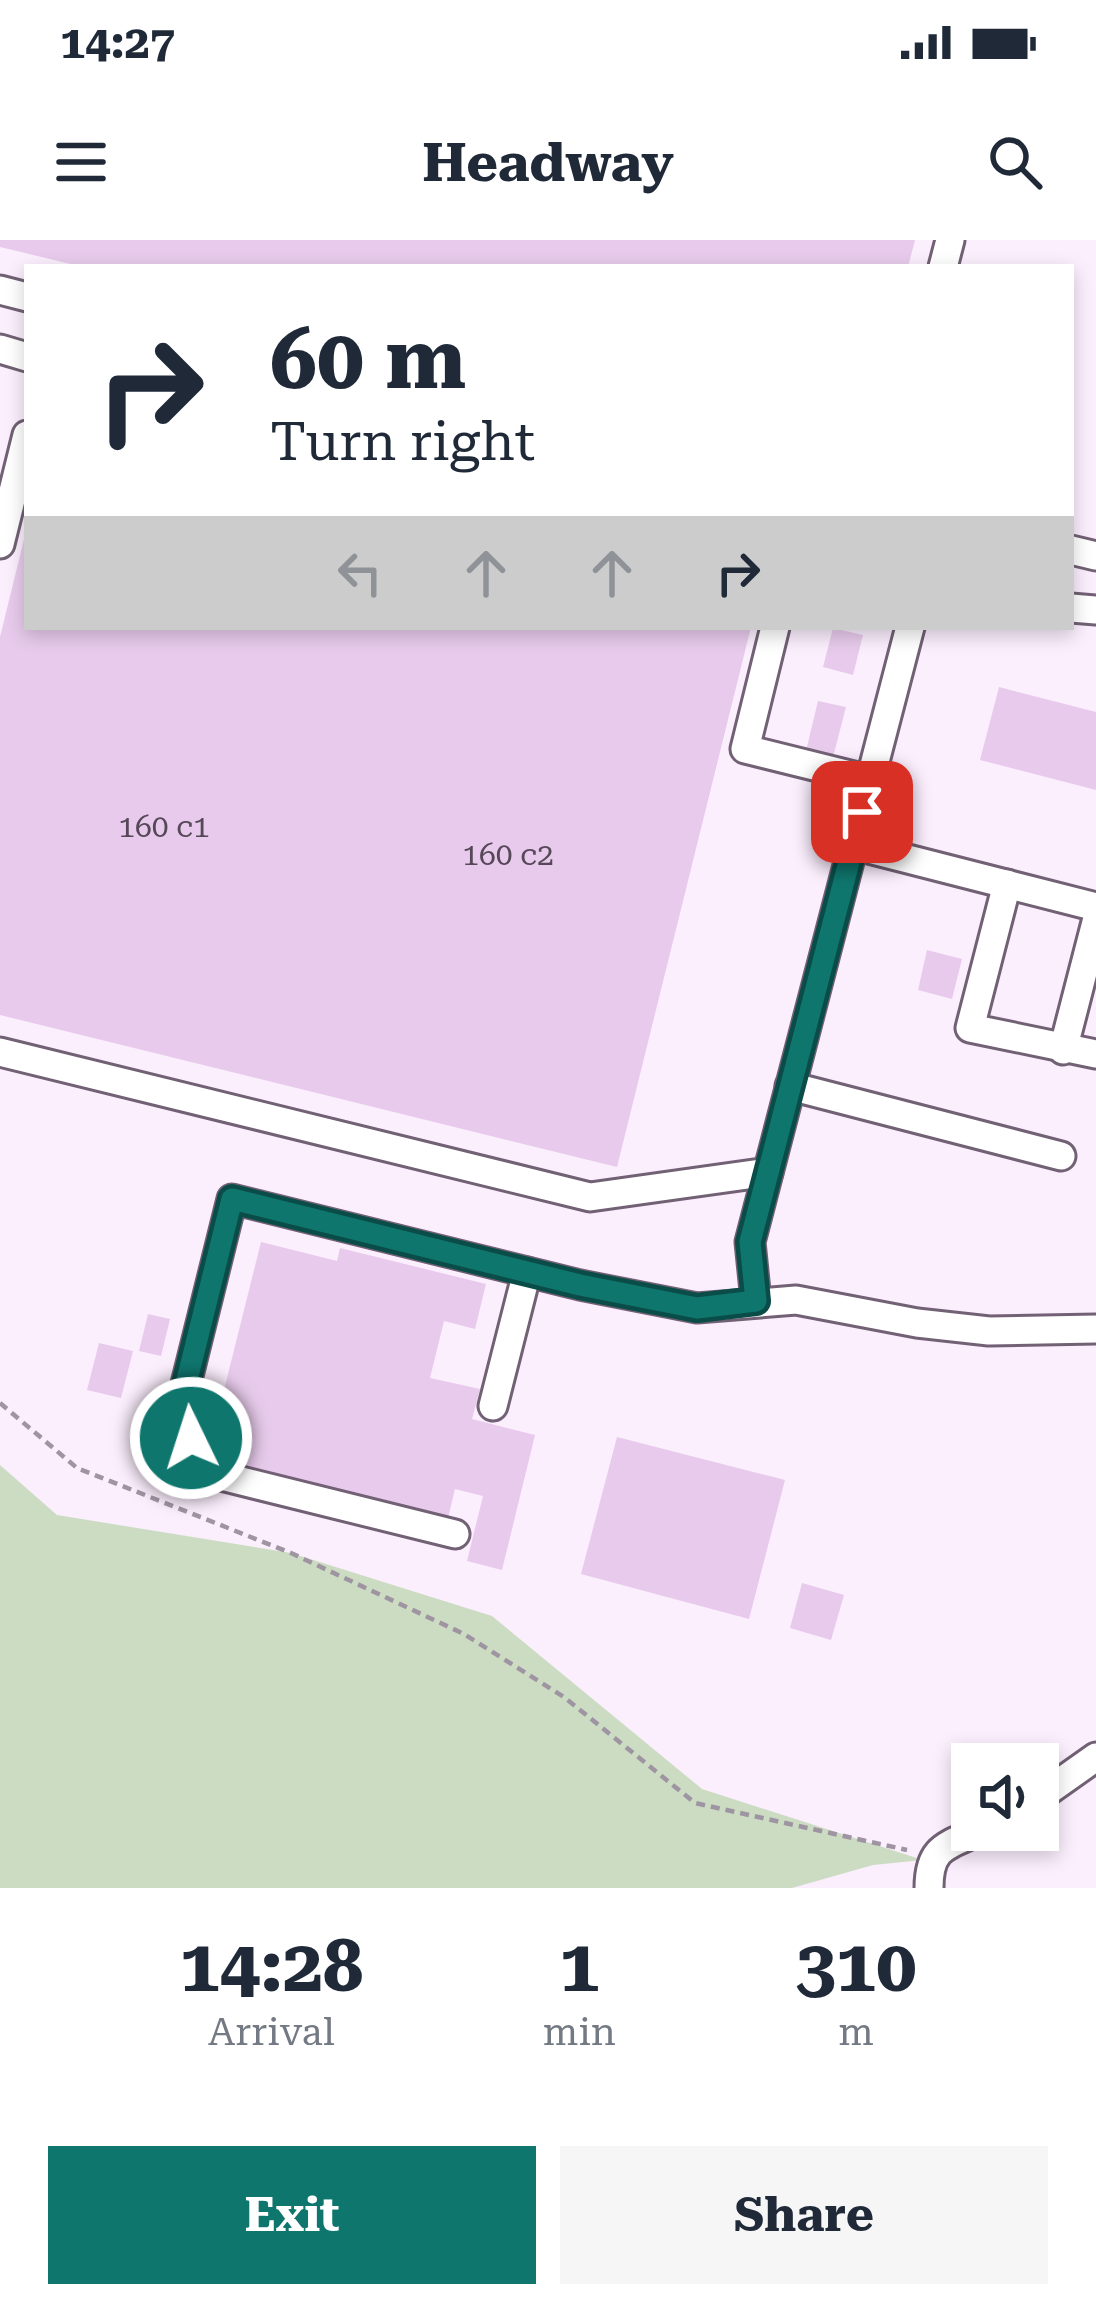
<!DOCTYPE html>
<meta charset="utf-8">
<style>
:root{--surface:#fff;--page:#f6f6f7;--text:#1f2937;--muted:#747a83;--accent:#0f766e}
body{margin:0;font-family:"Roboto Serif",serif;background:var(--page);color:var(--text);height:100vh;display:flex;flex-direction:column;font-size:45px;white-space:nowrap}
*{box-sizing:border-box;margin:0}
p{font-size:39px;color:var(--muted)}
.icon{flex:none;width:66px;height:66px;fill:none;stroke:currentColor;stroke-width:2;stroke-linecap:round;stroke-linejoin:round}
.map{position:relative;height:1648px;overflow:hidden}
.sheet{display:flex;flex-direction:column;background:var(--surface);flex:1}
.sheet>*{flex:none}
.banner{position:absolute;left:24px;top:24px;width:1050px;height:366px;border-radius:0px;box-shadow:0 6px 18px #0003;background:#fff;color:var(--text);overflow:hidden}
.tools{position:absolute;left:951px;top:1503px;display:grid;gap:24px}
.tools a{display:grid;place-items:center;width:108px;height:108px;border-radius:0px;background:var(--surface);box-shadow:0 6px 18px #0003;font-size:60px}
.pin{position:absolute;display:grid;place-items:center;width:102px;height:102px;color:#fff;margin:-51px;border-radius:24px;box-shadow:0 6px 18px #0006}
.me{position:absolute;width:132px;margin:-66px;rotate:356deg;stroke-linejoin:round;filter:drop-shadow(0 0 9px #0008)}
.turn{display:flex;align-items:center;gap:42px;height:252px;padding:0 48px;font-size:54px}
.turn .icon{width:156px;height:156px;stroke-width:2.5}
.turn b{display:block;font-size:84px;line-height:102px}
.lanes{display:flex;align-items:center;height:114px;padding:0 48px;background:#0003;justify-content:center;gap:60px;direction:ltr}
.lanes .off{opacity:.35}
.eta{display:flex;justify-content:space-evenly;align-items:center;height:204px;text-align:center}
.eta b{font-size:72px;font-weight:700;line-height:84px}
.primary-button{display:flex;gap:24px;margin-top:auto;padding:24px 48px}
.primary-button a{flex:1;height:138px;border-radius:0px;background:var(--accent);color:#fff;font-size:48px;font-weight:700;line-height:138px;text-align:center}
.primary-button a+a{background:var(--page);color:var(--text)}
.status{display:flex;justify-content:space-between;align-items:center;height:84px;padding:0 60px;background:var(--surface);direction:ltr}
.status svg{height:33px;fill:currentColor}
header{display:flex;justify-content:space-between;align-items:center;height:156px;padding:0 48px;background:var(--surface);font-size:54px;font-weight:700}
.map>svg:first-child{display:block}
.green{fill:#ccdcc3}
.building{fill:#e8cbec}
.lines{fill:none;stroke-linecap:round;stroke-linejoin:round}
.minor-casing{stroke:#726075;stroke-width:33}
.path{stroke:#9f94a1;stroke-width:4.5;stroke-dasharray:9 6;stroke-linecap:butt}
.minor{stroke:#fff;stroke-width:27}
.route-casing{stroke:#0a4d48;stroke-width:30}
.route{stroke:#0f766e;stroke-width:21}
.labels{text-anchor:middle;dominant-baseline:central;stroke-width:9;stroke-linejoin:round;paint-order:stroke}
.number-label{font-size:30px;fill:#564858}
</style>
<div class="status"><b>14:27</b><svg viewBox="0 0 49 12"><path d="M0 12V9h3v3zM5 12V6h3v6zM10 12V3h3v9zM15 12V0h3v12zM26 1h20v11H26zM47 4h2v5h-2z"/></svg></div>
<header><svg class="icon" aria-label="menu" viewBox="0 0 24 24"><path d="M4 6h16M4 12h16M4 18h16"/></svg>Headway<svg class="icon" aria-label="search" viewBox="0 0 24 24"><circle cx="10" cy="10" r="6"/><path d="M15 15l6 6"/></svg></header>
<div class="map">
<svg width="1096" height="1648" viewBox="0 0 1096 1648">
<rect width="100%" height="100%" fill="#fbeefd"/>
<path class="green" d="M 0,1225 L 57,1275 L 291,1313 L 492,1376 L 702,1549 L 923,1620 L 873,1625 L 792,1648 L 0,1648 Z"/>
<g class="building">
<path d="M 0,0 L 915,0 L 908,27 L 83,27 L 0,7 Z"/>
<path d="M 25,295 L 27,387 L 751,387 L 617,927 L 0,775 L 0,397 Z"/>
<path d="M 833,388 L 863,395 L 853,435 L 823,427 Z"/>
<path d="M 999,447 L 1096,472 L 1096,550 L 980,520 Z"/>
<path d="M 818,461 L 846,467 L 833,517 L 806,511 Z"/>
<path d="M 927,710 L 962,719 L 952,759 L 918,750 Z"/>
<path d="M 261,1002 L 337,1021 L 340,1008 L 486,1044 L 475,1089 L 444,1081 L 430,1138 L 480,1149 L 472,1179 L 535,1195 L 502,1330 L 467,1321 L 483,1256 L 455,1249 L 448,1278 L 230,1224 L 244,1168 L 221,1162 Z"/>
<path d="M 148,1074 L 170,1079 L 161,1116 L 139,1111 Z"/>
<path d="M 99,1103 L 133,1111 L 121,1158 L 87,1150 Z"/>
<path d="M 617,1197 L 785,1240 L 749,1379 L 581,1334 Z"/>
<path d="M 802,1343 L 844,1355 L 831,1400 L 790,1388 Z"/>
</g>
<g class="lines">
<defs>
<g id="minor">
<path d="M 943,27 L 950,0"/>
<path d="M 0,50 L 27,57"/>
<path d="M 0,109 L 27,117"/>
<path d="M 0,304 L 27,195"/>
<path d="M 1071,310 L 1096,316"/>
<path d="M 1071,368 L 1096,370"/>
<path d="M 775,387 L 745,509 L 870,540"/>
<path d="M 853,605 L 1096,667"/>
<path d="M 1007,644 L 970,788 L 1096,814"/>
<path d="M 1063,810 L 1096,682"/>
<path d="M 0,812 L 590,957 L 768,932"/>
<path d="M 790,846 L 1061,916"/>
<path d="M 756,1061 L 750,1002 L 910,387"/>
<path d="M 493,1166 L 527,1032"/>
<path d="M 455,1294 L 201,1231 L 181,1164 L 232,959 L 580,1045 L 697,1068 L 796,1060 L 917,1083 L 989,1091 L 1096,1089"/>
<path d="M 1038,1558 L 1096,1517"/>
<path d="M 929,1648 C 929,1606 947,1606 981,1590"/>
</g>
</defs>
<use href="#minor" class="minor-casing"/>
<path class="path" d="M 0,1163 L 77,1228 L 291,1313 L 464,1394 L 564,1457 L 695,1563 L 907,1610"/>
<use href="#minor" class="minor"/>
</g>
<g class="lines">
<defs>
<path id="route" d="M 191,1198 L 181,1164 L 232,959 L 580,1045 L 697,1068 L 756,1061 L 750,1002 L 862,572"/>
</defs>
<use href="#route" class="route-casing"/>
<use href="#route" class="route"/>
</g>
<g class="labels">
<g class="number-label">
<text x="164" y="586">160 с1</text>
<text x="508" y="614">160 с2</text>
</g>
</g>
</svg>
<div class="tools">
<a><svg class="icon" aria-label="sound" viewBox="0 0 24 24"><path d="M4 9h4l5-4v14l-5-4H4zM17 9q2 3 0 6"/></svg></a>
</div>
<div class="pin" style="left:862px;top:572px;background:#d93025"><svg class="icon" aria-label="arrive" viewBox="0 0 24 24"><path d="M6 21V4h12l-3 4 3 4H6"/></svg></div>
<svg class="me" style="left:191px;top:1198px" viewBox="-20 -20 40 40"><circle r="17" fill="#0f766e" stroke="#fff" stroke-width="3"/><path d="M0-11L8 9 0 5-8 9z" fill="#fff"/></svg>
<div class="banner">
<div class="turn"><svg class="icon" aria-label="right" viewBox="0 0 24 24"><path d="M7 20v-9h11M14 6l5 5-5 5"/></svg><div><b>60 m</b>Turn right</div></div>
<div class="lanes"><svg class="icon off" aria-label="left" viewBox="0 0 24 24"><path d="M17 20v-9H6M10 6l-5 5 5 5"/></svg><svg class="icon off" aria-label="ahead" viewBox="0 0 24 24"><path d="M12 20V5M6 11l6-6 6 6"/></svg><svg class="icon off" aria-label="ahead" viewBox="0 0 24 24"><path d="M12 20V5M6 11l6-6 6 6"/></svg><svg class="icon" aria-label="right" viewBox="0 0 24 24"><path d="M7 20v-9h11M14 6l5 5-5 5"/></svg></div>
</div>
</div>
<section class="sheet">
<div class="eta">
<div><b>14:28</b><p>Arrival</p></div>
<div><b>1</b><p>min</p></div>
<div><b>310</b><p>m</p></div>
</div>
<div class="primary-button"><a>Exit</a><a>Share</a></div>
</section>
